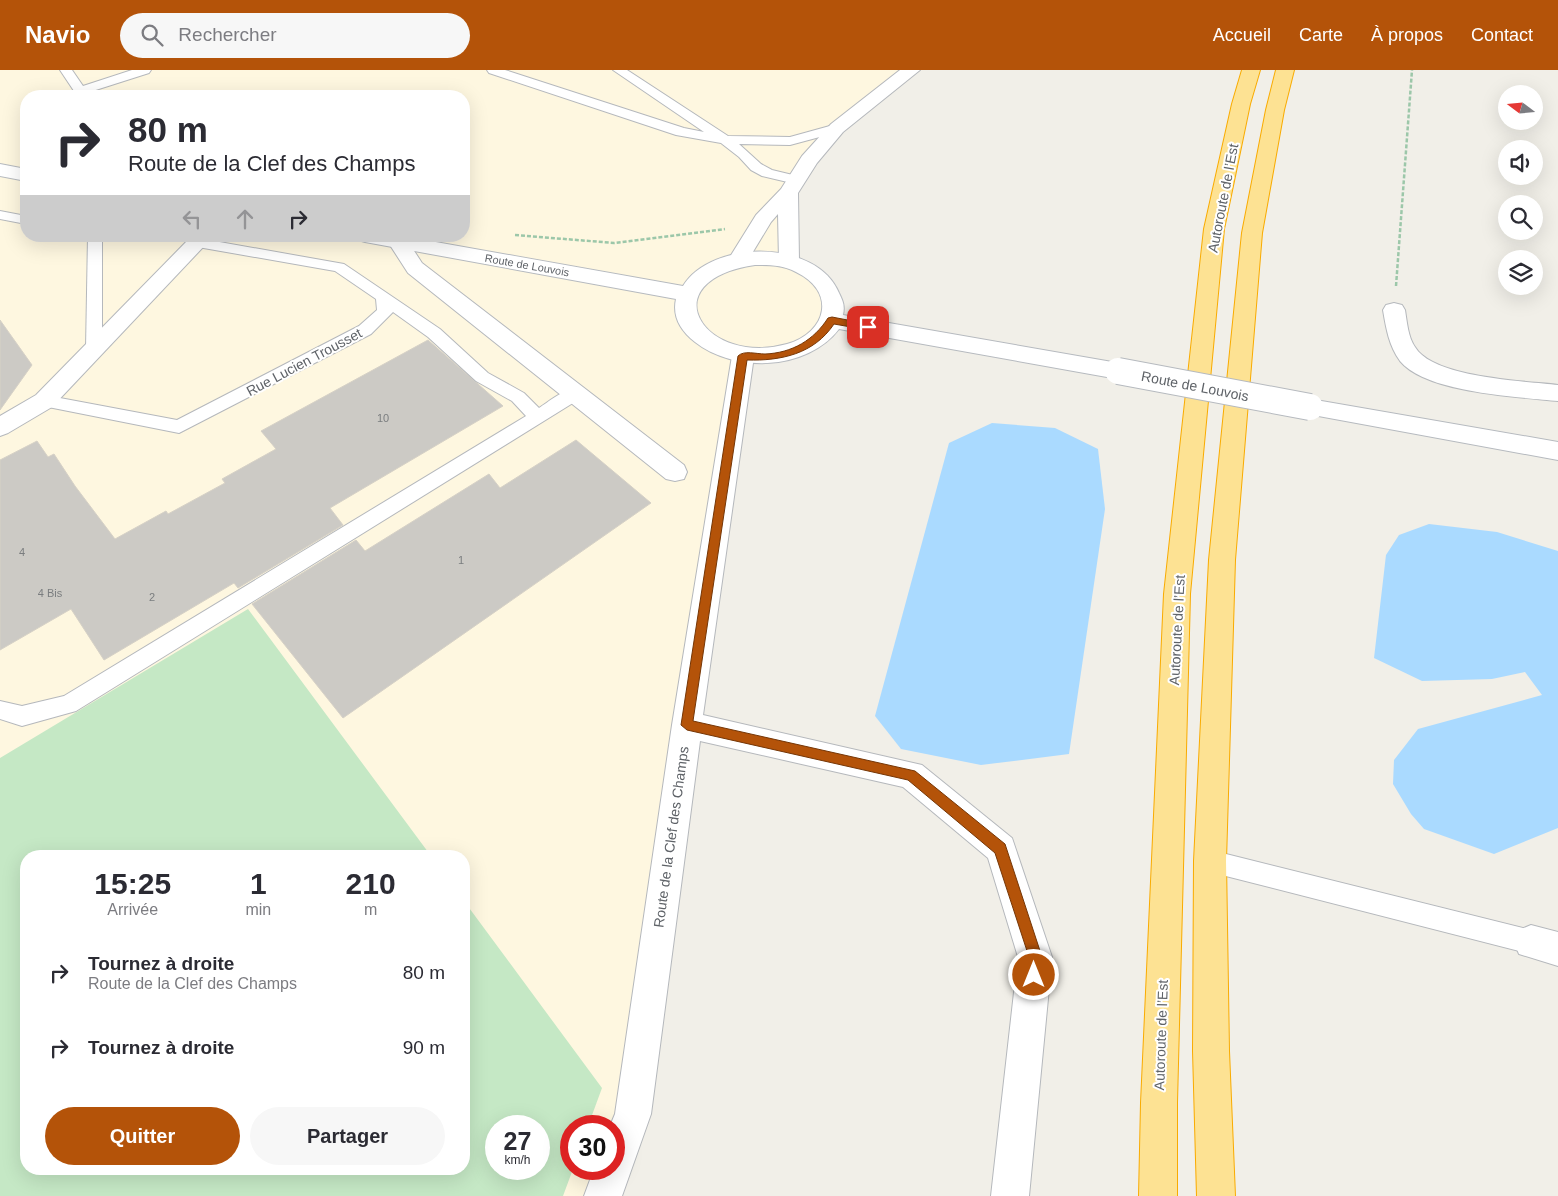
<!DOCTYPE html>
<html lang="fr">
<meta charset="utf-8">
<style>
:root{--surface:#fff;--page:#f7f7f7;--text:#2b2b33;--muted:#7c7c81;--accent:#b45309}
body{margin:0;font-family:Helvetica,sans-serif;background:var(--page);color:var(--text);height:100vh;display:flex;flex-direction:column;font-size:19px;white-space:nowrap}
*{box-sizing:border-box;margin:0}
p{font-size:16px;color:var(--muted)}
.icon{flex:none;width:28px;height:28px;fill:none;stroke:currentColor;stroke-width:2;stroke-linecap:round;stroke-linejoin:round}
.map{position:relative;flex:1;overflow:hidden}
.drawer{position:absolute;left:20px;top:780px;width:450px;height:325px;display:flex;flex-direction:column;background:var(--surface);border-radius:20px;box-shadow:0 5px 20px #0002}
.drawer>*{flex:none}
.hud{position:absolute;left:20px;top:20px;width:450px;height:152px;border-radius:20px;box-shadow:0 5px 20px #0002;background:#fff;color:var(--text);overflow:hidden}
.needle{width:32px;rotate:286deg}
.fabs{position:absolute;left:1498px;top:15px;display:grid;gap:10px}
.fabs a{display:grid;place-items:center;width:45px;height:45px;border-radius:50%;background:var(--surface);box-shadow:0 5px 20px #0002;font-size:25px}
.speed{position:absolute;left:485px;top:1045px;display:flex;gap:10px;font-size:25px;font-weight:700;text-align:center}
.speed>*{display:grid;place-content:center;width:65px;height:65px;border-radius:50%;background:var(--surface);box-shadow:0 5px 20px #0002;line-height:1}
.speed small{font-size:12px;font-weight:400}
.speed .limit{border:8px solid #d22;background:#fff;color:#111}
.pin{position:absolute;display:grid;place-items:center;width:42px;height:42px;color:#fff;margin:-21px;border-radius:10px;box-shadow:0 2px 8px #0006}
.me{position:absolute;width:55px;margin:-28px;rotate:0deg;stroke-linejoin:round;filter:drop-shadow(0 0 4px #0008)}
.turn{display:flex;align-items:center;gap:18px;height:105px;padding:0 25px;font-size:22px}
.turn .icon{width:65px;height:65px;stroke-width:2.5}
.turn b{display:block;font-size:35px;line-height:42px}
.lanes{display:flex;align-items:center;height:48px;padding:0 25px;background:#0003;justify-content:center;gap:25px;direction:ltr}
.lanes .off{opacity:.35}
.eta{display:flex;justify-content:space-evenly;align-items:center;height:85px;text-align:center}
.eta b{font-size:30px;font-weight:700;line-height:35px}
.button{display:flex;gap:10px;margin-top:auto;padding:10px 25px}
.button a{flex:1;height:58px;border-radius:30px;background:var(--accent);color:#fff;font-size:20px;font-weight:700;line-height:58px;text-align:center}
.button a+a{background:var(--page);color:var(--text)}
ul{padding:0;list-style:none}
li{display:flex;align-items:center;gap:15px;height:75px;padding:0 25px}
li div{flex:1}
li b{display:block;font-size:19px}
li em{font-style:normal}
header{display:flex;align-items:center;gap:30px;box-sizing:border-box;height:70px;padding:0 25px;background:var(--accent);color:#fff}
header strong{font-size:24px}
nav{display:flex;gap:28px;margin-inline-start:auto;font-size:18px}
.search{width:350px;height:45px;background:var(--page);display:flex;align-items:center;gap:12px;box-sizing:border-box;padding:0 18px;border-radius:28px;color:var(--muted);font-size:19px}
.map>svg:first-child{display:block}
.commercial{fill:#fef7e0;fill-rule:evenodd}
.green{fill:#c5e8c5;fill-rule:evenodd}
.water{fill:#aadaff}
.building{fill:#cccac5;stroke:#d6d1c6}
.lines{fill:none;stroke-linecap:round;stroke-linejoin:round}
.lane-casing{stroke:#b5b8bc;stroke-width:2}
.street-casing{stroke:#b5b8bc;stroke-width:2}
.secondary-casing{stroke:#b6babf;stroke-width:2}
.highway-casing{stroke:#f9ab00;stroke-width:2}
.path{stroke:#9cc7a9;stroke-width:2.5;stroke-dasharray:4 2;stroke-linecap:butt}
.lane{fill:#fff;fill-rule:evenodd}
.street{fill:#fff;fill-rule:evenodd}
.secondary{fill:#fff;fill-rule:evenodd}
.highway{fill:#fde293;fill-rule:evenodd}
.secondary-bridge-casing{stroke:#b6babf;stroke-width:28;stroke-linecap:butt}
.secondary-bridge{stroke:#fff;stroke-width:26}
.route{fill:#b45309;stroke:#753606}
.labels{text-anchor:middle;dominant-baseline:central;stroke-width:4;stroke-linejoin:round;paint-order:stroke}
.far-street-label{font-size:11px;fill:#5f6368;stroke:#fff}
.number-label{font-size:11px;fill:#7a7d7f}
.street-label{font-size:14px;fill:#5f6368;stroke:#fff}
</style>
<header>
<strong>Navio</strong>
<div class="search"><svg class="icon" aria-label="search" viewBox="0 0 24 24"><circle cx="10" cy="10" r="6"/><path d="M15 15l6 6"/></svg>Rechercher</div>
<nav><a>Accueil</a><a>Carte</a><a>À propos</a><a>Contact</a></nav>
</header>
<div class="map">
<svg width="1558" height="1126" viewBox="0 0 1558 1126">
<rect width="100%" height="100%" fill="#f1efe8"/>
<path class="commercial" d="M 0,0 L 911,0 L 878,25 L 796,110 L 790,170 L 802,196 L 834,236 L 807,276 L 743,286 L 633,1044 L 614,1098 L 614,1056 L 571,1056 L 571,1099 L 613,1099 L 603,1126 L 0,1126 ZM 26,26 L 464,26 L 464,166 L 26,166 ZM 26,786 L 464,786 L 464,1099 L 26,1099 ZM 496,1056 L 539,1056 L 539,1099 L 496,1099 Z"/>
<path class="green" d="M 248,539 L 431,786 L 26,786 L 26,1099 L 464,1099 L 464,831 L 602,1018 L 588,1056 L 571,1056 L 573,1099 L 563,1126 L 0,1126 L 0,688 ZM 539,1056 L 539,1099 L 496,1099 L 496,1056 Z"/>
<g class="water">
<path d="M 992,353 L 1055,358 L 1098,379 L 1105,439 L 1069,684 L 981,695 L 901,679 L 875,646 L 949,373 Z"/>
<path d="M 1429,454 L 1497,462 L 1558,481 L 1558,758 L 1494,784 L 1424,759 L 1411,744 L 1393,714 L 1394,690 L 1418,659 L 1542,625 L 1525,602 L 1492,609 L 1422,611 L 1374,588 L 1386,485 L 1399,465 Z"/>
</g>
<g class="building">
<path d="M 0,250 L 32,295 L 0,340 Z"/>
<path d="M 428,270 L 503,336 L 330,438 L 343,455 L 238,518 L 234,513 L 104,590 L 71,539 L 0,580 L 0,390 L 37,371 L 48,387 L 54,384 L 75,416 L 115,469 L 166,441 L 168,444 L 225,413 L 222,409 L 276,379 L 261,361 Z"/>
<path d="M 576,370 L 651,433 L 343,648 L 252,534 L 356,470 L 365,481 L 489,404 L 500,418 Z"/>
</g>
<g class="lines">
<defs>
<g id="lane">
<path d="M 60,0 L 72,0 L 83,16 L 132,0 L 151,0 L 149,3 L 80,25 L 76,24 Z"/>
<path d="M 487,0 L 505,0 L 684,58 L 704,62 L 613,0 L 627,0 L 728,66 L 790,67 L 837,54 L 844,58 L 842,61 L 790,75 L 739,74 L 761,94 L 772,100 L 801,107 L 803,110 L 796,114 L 762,106 L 751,100 L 739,87 L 721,73 L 676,65 L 489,3 Z"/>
<path d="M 0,141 L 26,146 L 26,154 L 0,149 Z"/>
<path d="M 88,166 L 102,166 L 102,279 L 100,283 L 88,283 L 86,279 Z"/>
<path d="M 197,168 L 344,194 L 440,259 L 488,303 L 524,323 L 539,338 C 550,331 567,316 581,320 L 583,324 L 581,328 L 76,641 L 22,656 L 0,649 L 0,631 L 22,636 L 64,626 L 526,346 L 512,331 L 476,311 L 428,267 L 393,242 L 371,264 L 179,363 L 38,335 L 36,331 L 38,327 L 44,325 L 177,350 L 359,256 L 377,240 L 376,229 L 335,201 L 192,176 L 190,173 L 192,170 Z"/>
<path d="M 1210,780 L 1531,860 L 1540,863 L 1543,872 L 1540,881 L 1531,884 L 1210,802 L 1202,799 L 1198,791 L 1202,783 Z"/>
</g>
<g id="street">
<path d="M 900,0 L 920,0 L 843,62 L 817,93 L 798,123 L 799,191 L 796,196 L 789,198 L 782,196 L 779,191 L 778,144 L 771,152 L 745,195 L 738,197 L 731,195 L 728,190 L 756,145 L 781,119 L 802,86 L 831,54 Z"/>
<path d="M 183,166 L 203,166 L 207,173 L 52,337 L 8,363 L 0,366 L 0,346 L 36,325 L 186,172 Z"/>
<path d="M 401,166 L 405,167 L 422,193 L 684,395 L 687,402 L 684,409 L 675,411 L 666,409 L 408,203 L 388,172 L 391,167 Z"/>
<path d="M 1394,233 L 1402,235 L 1405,240 C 1407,252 1408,267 1415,277 C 1433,308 1525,311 1558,315 L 1558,331 C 1519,327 1426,323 1400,291 C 1389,276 1386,258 1383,240 L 1386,235 Z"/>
<path d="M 743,278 L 751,280 L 754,286 L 703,645 L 922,695 L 1012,768 L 1052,887 L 1029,1126 L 991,1126 L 1018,887 L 988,788 L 903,717 L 700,671 L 651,1044 L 622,1126 L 584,1126 L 594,1099 L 614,1099 L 614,1056 L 610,1056 L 615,1044 L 672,655 L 732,286 L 735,280 Z"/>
<path d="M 1531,855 L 1558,862 L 1558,896 L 1519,884 L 1514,872 L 1519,860 Z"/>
</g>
<g id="secondary">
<path d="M 0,94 L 26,99 L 26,111 L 0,106 Z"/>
<path d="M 355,166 L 402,166 L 683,216 C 712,169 817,169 839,223 C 843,231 845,236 843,245 L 1118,293 L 1126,295 L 1129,301 L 1126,307 L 1118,309 L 839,259 C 807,301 734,303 695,272 C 681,261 672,247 676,229 L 365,172 L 358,170 ZM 755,195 C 769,195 783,195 796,202 C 836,221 828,262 787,274 C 704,297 649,211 755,195 Z"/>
<path d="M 1310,329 L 1558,372 L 1558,390 L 1302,343 L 1298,337 L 1302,331 Z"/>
</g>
<g id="highway">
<path d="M 1242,0 L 1260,0 L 1250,34 L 1224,159 L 1190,524 L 1177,1033 L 1177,1126 L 1139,1126 L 1141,1033 L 1164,524 L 1204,159 L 1232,34 Z"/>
<path d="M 1276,0 L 1294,0 L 1284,40 L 1262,163 L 1235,490 L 1226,791 L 1229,981 L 1235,1126 L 1197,1126 L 1193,981 L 1194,791 L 1209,490 L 1242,163 L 1266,40 Z"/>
</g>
</defs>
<use href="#lane" class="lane-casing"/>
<use href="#street" class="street-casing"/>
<use href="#secondary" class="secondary-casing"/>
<use href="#highway" class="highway-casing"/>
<g class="path">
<path d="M 515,165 L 614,173 L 725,159"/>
<path d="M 1396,216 L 1412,0"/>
</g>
<use href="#lane" class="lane"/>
<use href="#street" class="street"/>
<use href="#secondary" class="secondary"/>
<use href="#highway" class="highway"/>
<defs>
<path id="secondary-bridge" d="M 1118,301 L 1310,337"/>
</defs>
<use href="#secondary-bridge" class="secondary-bridge-casing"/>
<use href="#secondary-bridge" class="secondary-bridge"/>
</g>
<path class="route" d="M 832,247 L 868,254 L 873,257 L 868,260 L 834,254 C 814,284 781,291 747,290 L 693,651 L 915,701 L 1005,774 L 1042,887 L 1038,910 L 1034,912 L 1029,910 L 1027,905 L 1029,887 L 995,783 L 908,710 L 687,660 L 681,655 L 738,286 C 744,280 756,284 765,284 C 792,283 814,270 828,248 Z"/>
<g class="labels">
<g class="far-street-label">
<text transform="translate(527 195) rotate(10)">Route de Louvois</text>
</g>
<g class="number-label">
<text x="383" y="348">10</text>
<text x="22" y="482">4</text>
<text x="461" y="490">1</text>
<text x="50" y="523">4 Bis</text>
<text x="152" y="527">2</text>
</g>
<g class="street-label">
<text transform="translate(1223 128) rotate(-79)">Autoroute de l’Est</text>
<text transform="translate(304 292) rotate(-28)">Rue Lucien Trousset</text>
<text transform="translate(1195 316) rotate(11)">Route de Louvois</text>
<text transform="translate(1177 560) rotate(-87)">Autoroute de l’Est</text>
<text transform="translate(671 767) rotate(-82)">Route de la Clef des Champs</text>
<text transform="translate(1161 965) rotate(-88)">Autoroute de l’Est</text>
</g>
</g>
</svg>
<div class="fabs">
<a><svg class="needle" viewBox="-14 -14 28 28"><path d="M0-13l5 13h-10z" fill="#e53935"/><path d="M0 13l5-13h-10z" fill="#7c7c81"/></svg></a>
<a><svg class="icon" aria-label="sound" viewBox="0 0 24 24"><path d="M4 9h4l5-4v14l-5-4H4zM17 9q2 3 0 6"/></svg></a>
<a><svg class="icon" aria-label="search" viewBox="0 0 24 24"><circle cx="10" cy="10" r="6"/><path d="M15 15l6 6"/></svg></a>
<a><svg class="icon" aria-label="layers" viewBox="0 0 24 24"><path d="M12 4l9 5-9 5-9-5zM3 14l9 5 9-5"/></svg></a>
</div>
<div class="speed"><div>27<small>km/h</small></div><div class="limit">30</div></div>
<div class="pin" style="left:868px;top:257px;background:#d93025"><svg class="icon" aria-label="arrive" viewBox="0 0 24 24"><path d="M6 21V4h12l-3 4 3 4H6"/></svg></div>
<svg class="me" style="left:1034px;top:905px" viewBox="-20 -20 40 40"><circle r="17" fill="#b45309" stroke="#fff" stroke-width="3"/><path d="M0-11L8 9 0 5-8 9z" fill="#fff"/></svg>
<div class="hud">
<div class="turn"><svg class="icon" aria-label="right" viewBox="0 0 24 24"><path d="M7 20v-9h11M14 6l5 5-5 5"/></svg><div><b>80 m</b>Route de la Clef des Champs</div></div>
<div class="lanes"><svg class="icon off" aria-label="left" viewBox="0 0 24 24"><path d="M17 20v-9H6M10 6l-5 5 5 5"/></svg><svg class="icon off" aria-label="ahead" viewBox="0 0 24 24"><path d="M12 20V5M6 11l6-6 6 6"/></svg><svg class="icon" aria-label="right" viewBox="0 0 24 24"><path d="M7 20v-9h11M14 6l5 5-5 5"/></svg></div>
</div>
<section class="drawer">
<div class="eta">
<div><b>15:25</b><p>Arrivée</p></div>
<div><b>1</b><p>min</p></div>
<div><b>210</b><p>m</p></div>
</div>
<ul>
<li><svg class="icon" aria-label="right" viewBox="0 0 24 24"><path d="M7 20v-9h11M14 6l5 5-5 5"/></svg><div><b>Tournez à droite</b><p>Route de la Clef des Champs</p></div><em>80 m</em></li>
<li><svg class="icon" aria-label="right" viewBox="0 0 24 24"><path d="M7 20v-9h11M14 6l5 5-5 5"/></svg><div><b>Tournez à droite</b></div><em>90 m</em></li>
</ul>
<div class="button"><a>Quitter</a><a>Partager</a></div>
</section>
</div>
